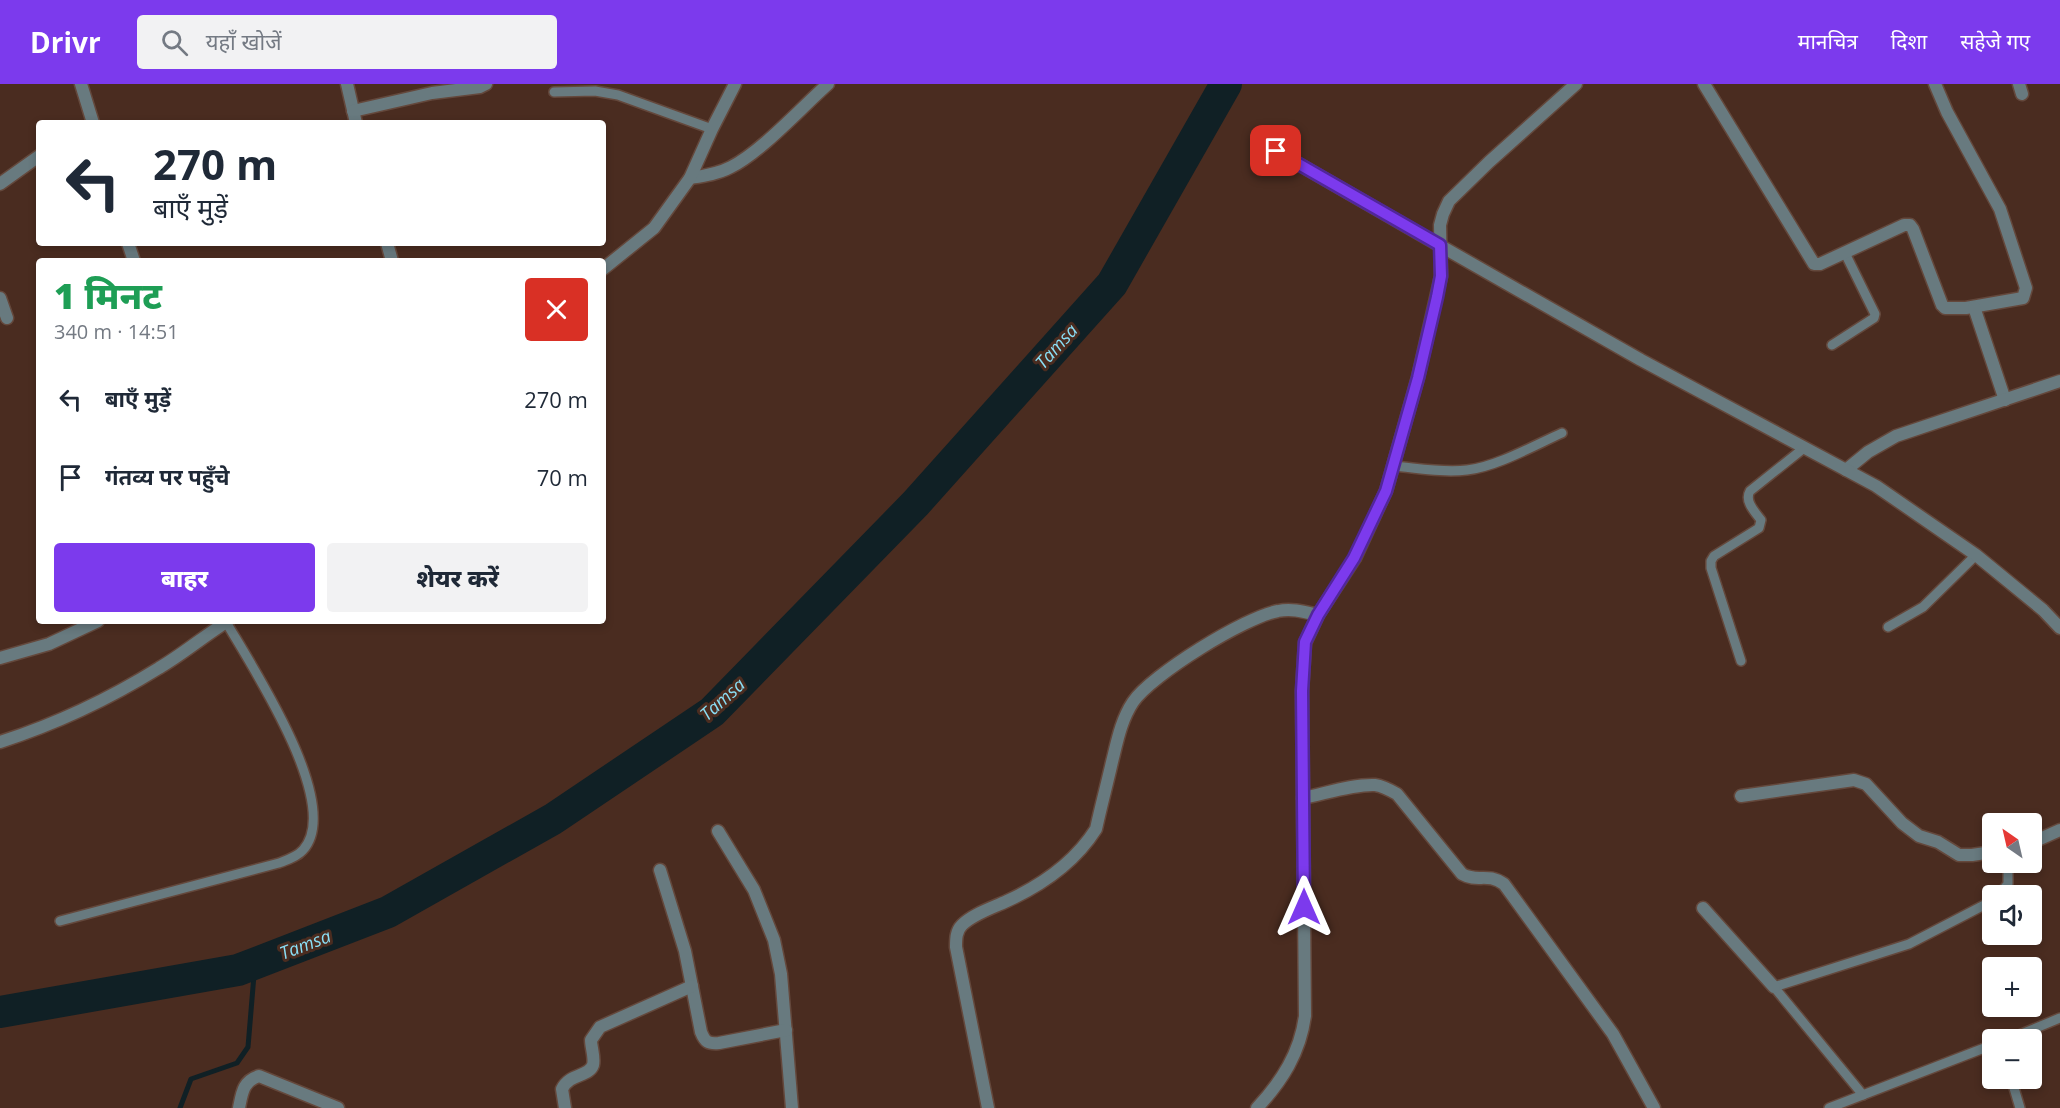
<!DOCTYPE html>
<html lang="hi">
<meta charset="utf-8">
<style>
:root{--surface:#fff;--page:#f2f2f3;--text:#1f2937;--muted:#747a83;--accent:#7c3aed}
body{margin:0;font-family:"Open Sans","Noto Sans Devanagari",sans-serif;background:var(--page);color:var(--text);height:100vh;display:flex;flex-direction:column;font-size:22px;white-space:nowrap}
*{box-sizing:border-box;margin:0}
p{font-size:20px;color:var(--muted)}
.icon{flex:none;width:33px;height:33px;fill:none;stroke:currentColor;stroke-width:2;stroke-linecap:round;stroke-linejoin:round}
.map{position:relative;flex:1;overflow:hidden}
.drawer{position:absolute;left:36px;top:174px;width:570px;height:366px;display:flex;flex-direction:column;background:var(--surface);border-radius:6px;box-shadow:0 3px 9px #0003}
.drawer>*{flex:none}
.guide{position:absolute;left:36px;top:36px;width:570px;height:126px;border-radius:6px;box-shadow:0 3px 9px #0003;background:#fff;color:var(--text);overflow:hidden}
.needle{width:39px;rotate:326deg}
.buttons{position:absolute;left:1982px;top:729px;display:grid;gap:12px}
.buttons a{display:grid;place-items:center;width:60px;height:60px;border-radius:6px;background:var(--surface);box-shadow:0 3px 9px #0003;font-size:30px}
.pin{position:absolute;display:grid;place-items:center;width:51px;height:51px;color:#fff;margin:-26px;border-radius:12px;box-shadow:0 3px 9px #0006}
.me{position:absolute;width:66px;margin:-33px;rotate:0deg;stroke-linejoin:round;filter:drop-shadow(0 0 4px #0008)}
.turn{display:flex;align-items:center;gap:21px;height:126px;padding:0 18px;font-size:27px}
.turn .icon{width:78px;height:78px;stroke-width:2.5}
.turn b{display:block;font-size:42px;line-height:51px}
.round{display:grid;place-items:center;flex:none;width:63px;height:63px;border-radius:6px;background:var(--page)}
.overview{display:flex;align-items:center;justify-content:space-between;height:102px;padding:0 18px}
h1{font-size:36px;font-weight:800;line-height:45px;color:#1e9e55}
.primary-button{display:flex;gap:12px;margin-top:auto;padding:12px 18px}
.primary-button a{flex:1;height:69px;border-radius:6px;background:var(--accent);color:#fff;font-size:24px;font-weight:800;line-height:69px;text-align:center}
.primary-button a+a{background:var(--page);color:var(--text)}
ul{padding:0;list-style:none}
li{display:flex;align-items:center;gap:18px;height:78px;padding:0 18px}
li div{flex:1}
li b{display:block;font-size:22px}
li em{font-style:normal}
header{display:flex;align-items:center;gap:36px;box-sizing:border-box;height:84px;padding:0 30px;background:var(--accent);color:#fff}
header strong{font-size:28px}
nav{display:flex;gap:33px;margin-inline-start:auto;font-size:21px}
.search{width:420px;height:54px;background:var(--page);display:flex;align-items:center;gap:15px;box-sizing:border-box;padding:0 21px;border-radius:6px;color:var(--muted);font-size:22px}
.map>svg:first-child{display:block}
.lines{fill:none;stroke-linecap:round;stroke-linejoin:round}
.stream{stroke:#102025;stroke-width:5}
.river{stroke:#102025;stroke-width:32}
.service-casing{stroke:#64483c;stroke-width:12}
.minor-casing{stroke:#64483c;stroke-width:15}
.tertiary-casing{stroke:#64483c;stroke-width:15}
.service{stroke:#687a7f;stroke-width:9}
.minor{stroke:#687a7f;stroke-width:12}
.tertiary{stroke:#687a7f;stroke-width:12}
.route-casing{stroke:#51269a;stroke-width:15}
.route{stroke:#7c3aed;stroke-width:10}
.labels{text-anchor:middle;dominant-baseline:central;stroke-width:6;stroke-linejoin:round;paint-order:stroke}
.water-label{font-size:18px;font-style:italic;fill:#8adff6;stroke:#4a2c20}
</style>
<header>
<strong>Drivr</strong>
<div class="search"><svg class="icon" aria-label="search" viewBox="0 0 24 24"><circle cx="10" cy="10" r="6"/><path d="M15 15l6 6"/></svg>यहाँ खोजें</div>
<nav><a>मानचित्र</a><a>दिशा</a><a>सहेजे गए</a></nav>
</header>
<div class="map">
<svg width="2060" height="1024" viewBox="0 0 2060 1024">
<rect width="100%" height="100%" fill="#4a2c20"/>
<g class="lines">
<path class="stream" d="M 180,1024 L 191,995 L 237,979 L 248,963 L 255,879"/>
<path class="river" d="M 0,928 L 238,886 L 388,828 L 553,735 L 712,628 L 916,419 L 1112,200 L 1226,0"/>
<defs>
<g id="service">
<path d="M 554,8 L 595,7 L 618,11 L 712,45"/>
<path d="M 1832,261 L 1874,234 L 1875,230 L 1845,169"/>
<path d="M 1393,382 C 1417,384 1443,389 1467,386 C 1496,383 1535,361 1562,349"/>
<path d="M 1888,543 L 1923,523 L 1976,471"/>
<path d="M 1741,577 L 1711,484 L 1711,477 L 1714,472 L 1759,444 L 1761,436 C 1755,428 1744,417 1750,407 L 1804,364"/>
<path d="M 1998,812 L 2008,800 L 2008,778"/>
<path d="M 60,837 L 279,779 C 287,776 297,773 303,766 C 344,721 251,581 226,538"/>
<path d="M 2007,956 L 2060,934"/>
<path d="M 2011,994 L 2020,1024"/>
<path d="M 1863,1011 L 1774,903 L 1909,860 L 1992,817"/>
<path d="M 1829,1024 L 1992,961"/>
</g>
<g id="minor">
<path d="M 81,0 L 93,39"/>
<path d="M 347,0 L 356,39"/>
<path d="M 1704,0 L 1814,180 L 1820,180 L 1904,141 L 1910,141 L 1913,145 L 1942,221 L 1945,224 L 1966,224 L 2023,214 L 2026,204 L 2000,125 L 1947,28 L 1935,0"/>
<path d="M 2019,0 L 2022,10"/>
<path d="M 353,27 L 432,9 L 480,3 L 486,0"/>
<path d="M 1276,67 L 1439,161"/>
<path d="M 690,94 C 703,92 718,90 731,83 C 761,68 801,24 828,0"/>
<path d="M 0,100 L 39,72"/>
<path d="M 128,159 L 134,177"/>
<path d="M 387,159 L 392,177"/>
<path d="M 0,214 L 7,234"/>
<path d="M 1974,223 L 2005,316"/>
<path d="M 1846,386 L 1868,368 L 1896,352 L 2060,297"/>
<path d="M 0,658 C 56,640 109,615 159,584 C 183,570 204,552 228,537"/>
<path d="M 1741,712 L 1854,696 L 1866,700 L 1902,739 L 1919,752 L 1938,758 L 1959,771 L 1972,771 L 1992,768"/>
<path d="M 1303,714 C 1324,710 1353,700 1375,701 C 1383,702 1390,706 1397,710 L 1462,790 C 1478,799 1487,788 1504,800 L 1613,950 L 1654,1024"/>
<path d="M 718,747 L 754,806 L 774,856 L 781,890 L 792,1024"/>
<path d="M 2031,759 L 2060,746"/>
<path d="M 660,786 L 685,867 L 701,948 C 705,958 708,960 719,959 L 786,946"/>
<path d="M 1703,824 L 1774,903"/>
<path d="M 239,1024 C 242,1009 243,997 259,992 L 338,1024"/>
<path d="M 565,1024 L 562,1005 C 570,989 589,993 593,981 C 595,974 591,963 591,956 L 600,943 L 692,902"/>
<path d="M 988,1024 L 956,863 C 956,855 956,847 962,841 C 973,830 992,824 1007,817 C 1042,801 1075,778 1096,745 C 1101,722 1107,700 1112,678 C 1117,658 1121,636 1133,618 C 1151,591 1245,533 1278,527 C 1292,524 1305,528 1318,531"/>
</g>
<g id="tertiary">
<path d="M 1439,161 L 1641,276 L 1876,402 L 1976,471 L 2043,526 L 2060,544"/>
<path d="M 603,185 L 654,144 L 690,94 L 712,45 L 735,0"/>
<path d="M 0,574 L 49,560 L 98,537"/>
<path d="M 1257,1024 C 1282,997 1300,969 1305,932 L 1302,607 L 1305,559 L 1318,531 L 1355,474 L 1386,407 L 1418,293 L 1441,192 L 1440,141 L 1443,130 L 1449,117 L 1489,78 L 1576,0"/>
</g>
</defs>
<use href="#service" class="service-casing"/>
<use href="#minor" class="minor-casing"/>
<use href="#tertiary" class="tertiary-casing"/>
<use href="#service" class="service"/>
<use href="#minor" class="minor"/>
<use href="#tertiary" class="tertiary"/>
</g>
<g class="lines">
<defs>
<path id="route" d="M 1276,67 L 1440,161 L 1441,192 L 1437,213 L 1418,294 L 1386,407 L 1354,474 L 1318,531 L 1305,558 L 1302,607 L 1304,823"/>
</defs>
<use href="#route" class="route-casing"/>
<use href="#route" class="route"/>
</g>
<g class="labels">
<g class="water-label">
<text transform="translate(1056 262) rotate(-48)">Tamsa</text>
<text transform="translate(722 615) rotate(-42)">Tamsa</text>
<text transform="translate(305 860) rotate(-21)">Tamsa</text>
</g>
</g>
</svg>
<div class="buttons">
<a><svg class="needle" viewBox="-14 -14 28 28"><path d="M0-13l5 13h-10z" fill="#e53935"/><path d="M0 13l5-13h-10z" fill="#747a83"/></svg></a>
<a><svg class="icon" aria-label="sound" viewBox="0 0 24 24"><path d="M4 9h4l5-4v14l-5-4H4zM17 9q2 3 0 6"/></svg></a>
<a>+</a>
<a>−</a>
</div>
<div class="pin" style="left:1276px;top:67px;background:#d93025"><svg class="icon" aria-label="arrive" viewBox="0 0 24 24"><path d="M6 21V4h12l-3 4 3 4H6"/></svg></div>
<svg class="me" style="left:1304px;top:823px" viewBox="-20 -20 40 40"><path d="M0-17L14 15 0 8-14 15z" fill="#7c3aed" stroke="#fff" stroke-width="4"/></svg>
<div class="guide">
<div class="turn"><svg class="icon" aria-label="left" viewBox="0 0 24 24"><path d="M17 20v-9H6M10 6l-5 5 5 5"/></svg><div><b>270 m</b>बाएँ मुड़ें</div></div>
</div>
<section class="drawer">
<div class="overview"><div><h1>1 मिनट</h1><p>340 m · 14:51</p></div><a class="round" style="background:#d93025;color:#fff"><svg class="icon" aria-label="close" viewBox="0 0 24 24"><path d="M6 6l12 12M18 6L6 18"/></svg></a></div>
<ul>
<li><svg class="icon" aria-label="left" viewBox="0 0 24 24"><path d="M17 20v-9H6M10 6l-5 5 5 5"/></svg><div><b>बाएँ मुड़ें</b></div><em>270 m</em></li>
<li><svg class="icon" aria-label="arrive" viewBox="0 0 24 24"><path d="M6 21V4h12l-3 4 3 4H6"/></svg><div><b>गंतव्य पर पहुँचे</b></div><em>70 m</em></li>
</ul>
<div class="primary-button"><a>बाहर</a><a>शेयर करें</a></div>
</section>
</div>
